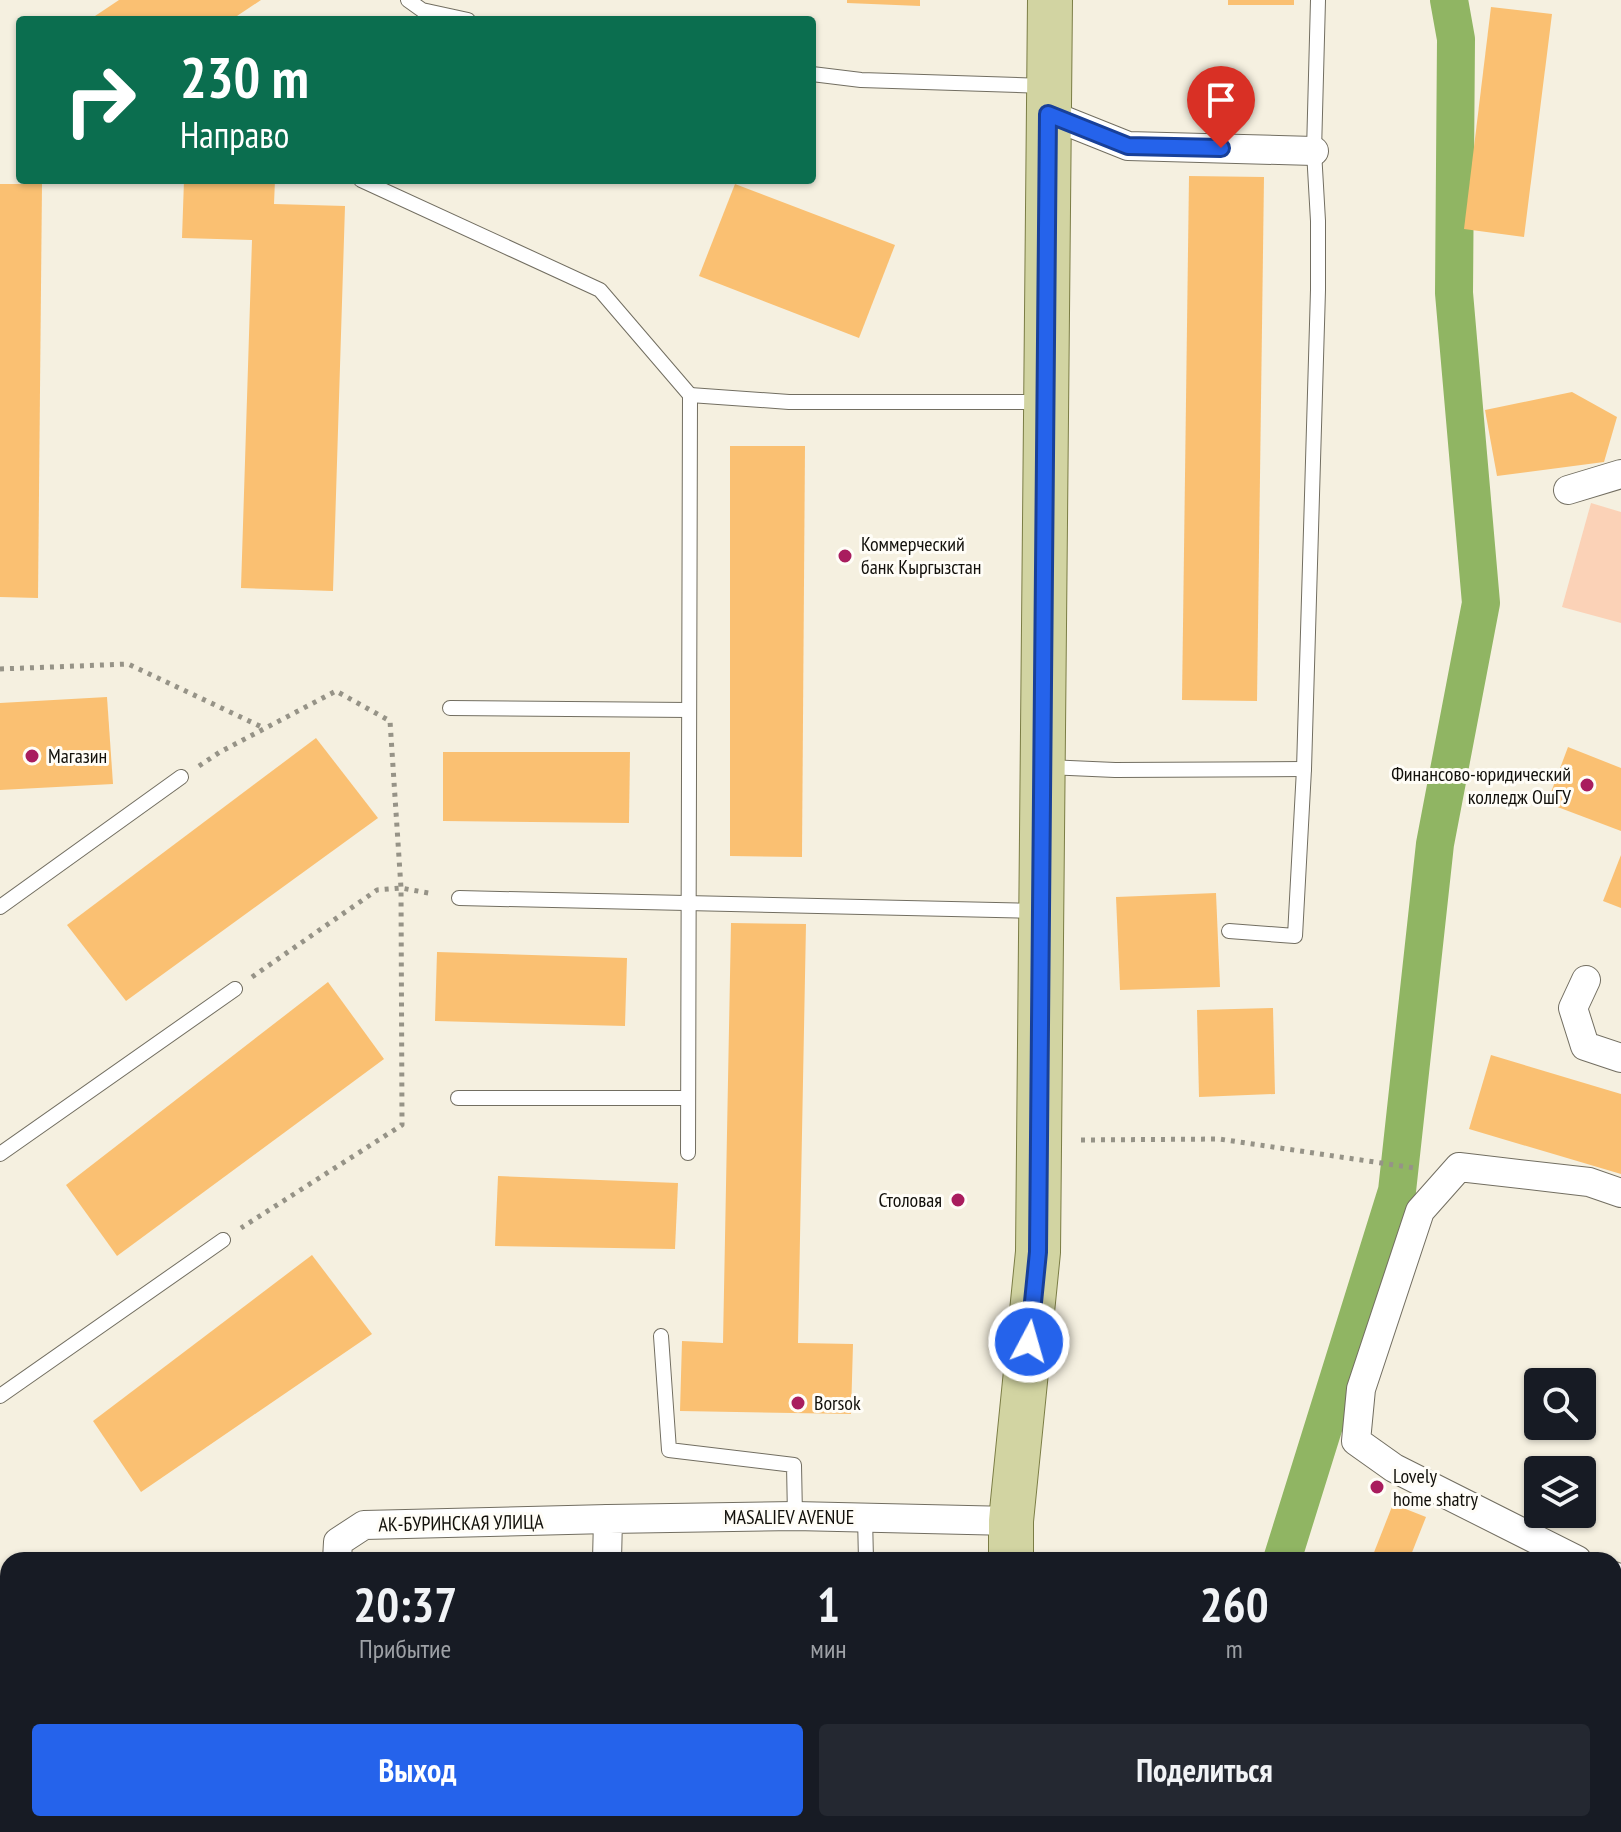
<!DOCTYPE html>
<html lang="ru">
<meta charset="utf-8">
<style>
:root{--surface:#171b24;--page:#242831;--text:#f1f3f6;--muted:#9ea1a6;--accent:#2563eb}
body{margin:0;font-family:"PT Sans Narrow",sans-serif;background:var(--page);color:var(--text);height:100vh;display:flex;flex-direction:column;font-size:30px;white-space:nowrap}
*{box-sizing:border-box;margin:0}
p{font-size:26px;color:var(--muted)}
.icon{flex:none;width:44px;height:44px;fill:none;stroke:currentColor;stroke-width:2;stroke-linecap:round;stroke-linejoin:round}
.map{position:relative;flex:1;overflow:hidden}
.panel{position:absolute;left:0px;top:1552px;width:1622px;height:280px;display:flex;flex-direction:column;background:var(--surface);border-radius:24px 24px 0 0;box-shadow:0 2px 6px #0004}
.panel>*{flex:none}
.guide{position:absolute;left:16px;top:16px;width:800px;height:168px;border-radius:8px;box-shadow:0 2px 6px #0004;background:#0b6e4f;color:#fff;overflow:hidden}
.controls{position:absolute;left:1524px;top:1368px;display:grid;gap:16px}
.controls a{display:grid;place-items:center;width:72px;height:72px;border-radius:8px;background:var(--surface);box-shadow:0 2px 6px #0004;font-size:40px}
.pin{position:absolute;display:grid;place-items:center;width:68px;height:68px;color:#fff;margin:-82px -34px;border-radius:50% 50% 50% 0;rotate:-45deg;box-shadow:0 0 8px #0007}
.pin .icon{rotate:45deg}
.me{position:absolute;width:88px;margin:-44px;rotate:6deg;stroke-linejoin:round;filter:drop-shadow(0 0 6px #0008)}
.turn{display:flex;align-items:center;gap:28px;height:168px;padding:0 32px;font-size:36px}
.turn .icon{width:104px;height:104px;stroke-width:2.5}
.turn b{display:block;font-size:56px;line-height:68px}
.eta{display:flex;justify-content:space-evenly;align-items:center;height:136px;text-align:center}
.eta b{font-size:48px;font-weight:700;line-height:56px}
.action{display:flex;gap:16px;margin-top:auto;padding:16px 32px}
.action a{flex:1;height:92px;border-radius:8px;background:var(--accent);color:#fff;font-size:32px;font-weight:700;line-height:92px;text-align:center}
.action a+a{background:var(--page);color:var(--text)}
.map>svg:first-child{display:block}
.green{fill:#fbd2b7}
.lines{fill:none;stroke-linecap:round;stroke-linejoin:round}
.canal{stroke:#90b563;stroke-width:38}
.building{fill:#fac072}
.lane-casing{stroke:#726e61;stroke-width:16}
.street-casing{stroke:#726e61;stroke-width:30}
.primary-casing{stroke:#7b7d45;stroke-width:46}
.path{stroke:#969387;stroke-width:5;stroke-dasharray:4 6;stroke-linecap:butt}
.lane{stroke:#fff;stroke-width:14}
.street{stroke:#fff;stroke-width:28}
.primary{stroke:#d2d4a2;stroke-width:44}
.route-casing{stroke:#184099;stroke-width:20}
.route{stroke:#2563eb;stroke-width:14}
.poi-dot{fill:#a91d5e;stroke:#fffdf7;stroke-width:3}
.labels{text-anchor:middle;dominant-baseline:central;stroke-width:6;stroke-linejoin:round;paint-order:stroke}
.poi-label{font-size:20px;fill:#12100b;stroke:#fffdf7;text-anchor:start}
.street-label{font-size:20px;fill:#12100b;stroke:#fffdf7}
</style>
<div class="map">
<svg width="1621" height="1832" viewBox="0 0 1621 1832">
<rect width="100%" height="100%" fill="#f5f0e0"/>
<path class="green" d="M 1591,503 L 1621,512 L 1621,623 L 1562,607 Z"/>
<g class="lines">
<g class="canal">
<path d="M 1282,1560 L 1397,1191 L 1435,844 L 1481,603 L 1454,293 L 1456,39 L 1449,0"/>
<path d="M 1201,1832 L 1204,1824"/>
</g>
</g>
<g class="building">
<path d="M 119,0 L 261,0 L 231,20 L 89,20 Z"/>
<path d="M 847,0 L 920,0 L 920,6 L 847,3 Z"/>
<rect x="1228" y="0" width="66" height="5"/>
<path d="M 1491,7 L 1552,14 L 1524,237 L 1464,229 Z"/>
<path d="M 1189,176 L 1264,177 L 1257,701 L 1182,700 Z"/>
<path d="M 184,180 L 275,180 L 274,204 L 345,206 L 333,591 L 241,588 L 252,240 L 182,238 Z"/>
<path d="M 0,184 L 42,184 L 38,598 L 0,597 Z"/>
<path d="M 735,184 L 895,245 L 859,338 L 699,276 Z"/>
<path d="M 1572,392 L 1617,417 L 1604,462 L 1497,476 L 1485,410 Z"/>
<path d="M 730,446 L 805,446 L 802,857 L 730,856 Z"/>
<path d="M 107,697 L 113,784 L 0,790 L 0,703 Z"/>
<path d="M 316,738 L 378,818 L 126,1001 L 67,925 Z"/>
<path d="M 1568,747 L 1621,768 L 1621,831 L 1547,803 Z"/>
<path d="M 443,752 L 630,752 L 629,823 L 443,821 Z"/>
<path d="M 1621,855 L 1621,908 L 1603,901 Z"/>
<path d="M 1216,893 L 1220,987 L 1120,990 L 1116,897 Z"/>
<path d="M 731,923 L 806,924 L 798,1343 L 853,1344 L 851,1414 L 680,1411 L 682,1341 L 723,1343 Z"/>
<path d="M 437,952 L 627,958 L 625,1026 L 435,1021 Z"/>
<path d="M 328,982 L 384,1059 L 117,1256 L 66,1185 Z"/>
<path d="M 1273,1008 L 1275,1094 L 1199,1097 L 1197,1010 Z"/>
<path d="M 1491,1055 L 1621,1094 L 1621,1174 L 1469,1129 Z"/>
<path d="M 498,1176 L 678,1183 L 675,1249 L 495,1246 Z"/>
<path d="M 312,1255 L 372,1334 L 141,1492 L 93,1421 Z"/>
<path d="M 1393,1504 L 1426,1517 L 1409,1560 L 1371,1560 Z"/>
<path d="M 673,1552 L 797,1553 L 796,1560 L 673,1560 Z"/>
<path d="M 36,1555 L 119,1557 L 119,1560 L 36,1560 Z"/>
<path d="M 33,1824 L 114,1824 L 113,1832 L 33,1832 Z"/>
<rect x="227" y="1824" width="88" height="8"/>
<path d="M 433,1824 L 508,1824 L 509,1832 L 434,1832 Z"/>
<rect x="606" y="1824" width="231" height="8"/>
</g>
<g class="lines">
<defs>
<g id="lane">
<path d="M 408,0 L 422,10 L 468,20"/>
<path d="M 812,74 L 861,80 L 1045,86"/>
<path d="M 361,180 L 600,290 L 690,395 L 688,1153"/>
<path d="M 690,395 L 789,402 L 1041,402"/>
<path d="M 450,708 L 689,710"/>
<path d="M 1047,767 L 1115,770 L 1304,769"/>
<path d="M 459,898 L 1039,911"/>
<path d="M 0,907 L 181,777"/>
<path d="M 1229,931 L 1295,936 L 1304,769 L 1318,290 L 1318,221 L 1314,151 L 1318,0"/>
<path d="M 458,1098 L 688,1098"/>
<path d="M 0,1154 L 235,989"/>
<path d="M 661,1336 L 669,1450 L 794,1465 L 795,1516"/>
<path d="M 0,1396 L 223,1240"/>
<path d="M 865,1517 L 866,1560"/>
</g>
<g id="street">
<path d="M 1048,114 L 1128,146 L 1314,151"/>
<path d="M 1568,490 L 1621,474"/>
<path d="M 1586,980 L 1573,1008 L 1585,1046 L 1621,1058"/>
<path d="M 337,1560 L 338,1542 L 364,1525 L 608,1519"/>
<path d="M 607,1560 L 608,1519 L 795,1516 L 1011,1521"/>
<path d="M 1577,1560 L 1394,1468 L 1356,1441 L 1361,1389 L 1420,1211 L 1459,1167 L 1589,1182 L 1621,1193"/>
<path d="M 1614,1576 L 1621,1579"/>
<path d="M 136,1832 L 136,1824"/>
<path d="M 328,1832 L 329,1824"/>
</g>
<g id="primary">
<path d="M 1011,1560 L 1011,1521 L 1038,1252 L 1050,0"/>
<path d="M 1011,1832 L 1011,1824"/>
</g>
</defs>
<use href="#lane" class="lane-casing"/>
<use href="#street" class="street-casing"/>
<use href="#primary" class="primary-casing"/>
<g class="path">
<path d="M 0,669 L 128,664 L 264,728"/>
<path d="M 199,766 L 220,752 L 336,691 L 390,721 L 401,888 L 402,1125 L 241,1228"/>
<path d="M 252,977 L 377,890 L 401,888 L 434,894"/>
<path d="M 1081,1140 L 1219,1139 L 1415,1168"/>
</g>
<use href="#lane" class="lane"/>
<use href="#street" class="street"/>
<use href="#primary" class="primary"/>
</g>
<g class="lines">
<defs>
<path id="route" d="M 1029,1342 L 1038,1252 L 1048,114 L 1128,146 L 1221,148"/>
</defs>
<use href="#route" class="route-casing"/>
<use href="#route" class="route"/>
</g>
<g class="poi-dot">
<circle cx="845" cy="556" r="8"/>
<circle cx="32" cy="756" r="8"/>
<circle cx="1587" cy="785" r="8"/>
<circle cx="958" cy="1200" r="8"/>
<circle cx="798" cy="1403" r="8"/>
<circle cx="1377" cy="1487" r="8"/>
</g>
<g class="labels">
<g class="poi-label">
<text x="861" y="544">Коммерческий<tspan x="861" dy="23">банк Кыргызстан</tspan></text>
<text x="48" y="756">Магазин</text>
<text x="1571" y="774" text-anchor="end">Финансово-юридический<tspan x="1571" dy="23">колледж ОшГУ</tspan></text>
<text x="942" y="1200" text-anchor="end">Столовая</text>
<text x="814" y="1403">Borsok</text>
<text x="1393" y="1476">Lovely<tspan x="1393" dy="23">home shatry</tspan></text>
</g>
<g class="street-label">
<text x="789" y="1517">MASALIEV AVENUE</text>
<text transform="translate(461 1523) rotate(-1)">АК-БУРИНСКАЯ УЛИЦА</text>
</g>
</g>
</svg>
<div class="controls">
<a><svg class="icon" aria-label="search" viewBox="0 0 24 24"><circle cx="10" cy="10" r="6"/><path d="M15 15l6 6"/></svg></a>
<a><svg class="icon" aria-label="layers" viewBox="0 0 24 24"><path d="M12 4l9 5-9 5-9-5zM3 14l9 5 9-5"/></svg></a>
</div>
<div class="pin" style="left:1221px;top:148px;background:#d93025"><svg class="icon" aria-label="arrive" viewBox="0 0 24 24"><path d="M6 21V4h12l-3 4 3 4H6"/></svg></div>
<svg class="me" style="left:1029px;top:1342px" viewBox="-20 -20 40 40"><circle r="17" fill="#2563eb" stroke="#fff" stroke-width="3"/><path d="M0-11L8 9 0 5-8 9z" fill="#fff"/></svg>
<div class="guide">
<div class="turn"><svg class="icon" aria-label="right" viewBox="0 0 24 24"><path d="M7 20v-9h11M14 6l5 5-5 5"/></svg><div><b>230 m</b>Направо</div></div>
</div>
<section class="panel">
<div class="eta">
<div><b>20:37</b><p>Прибытие</p></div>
<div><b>1</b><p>мин</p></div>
<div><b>260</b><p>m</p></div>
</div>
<div class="action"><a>Выход</a><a>Поделиться</a></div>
</section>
</div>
